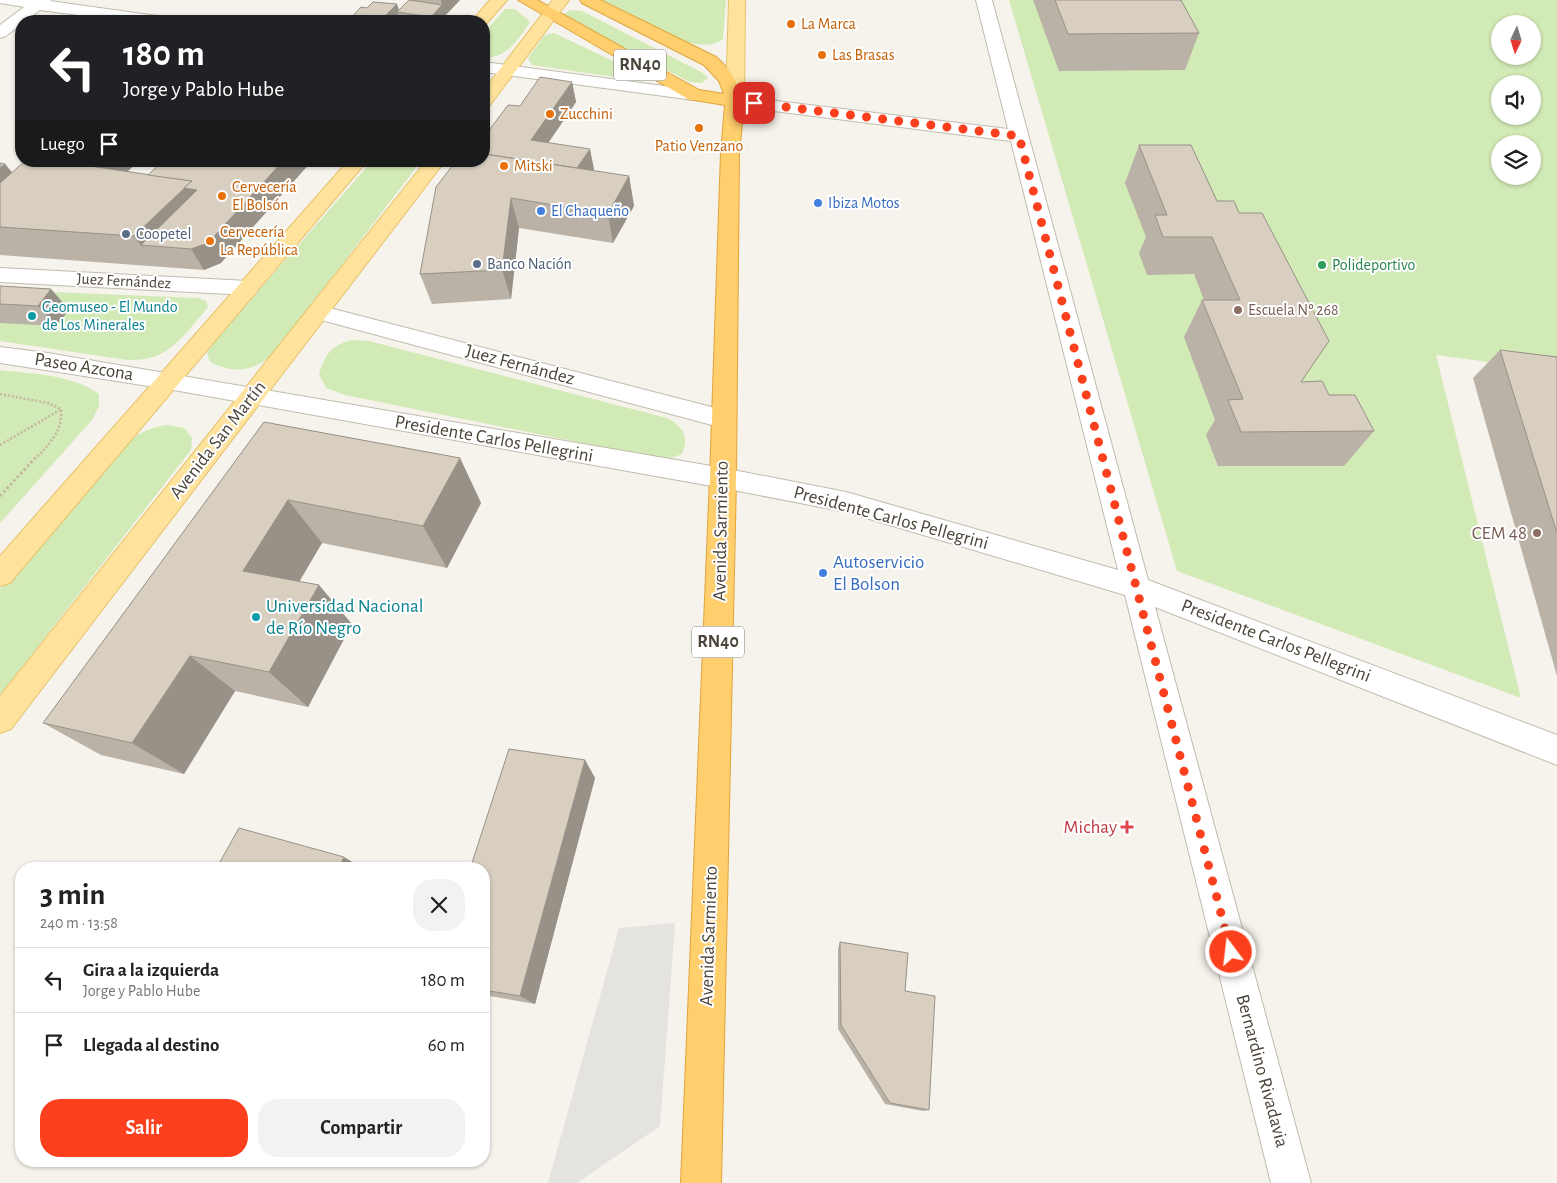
<!DOCTYPE html>
<html lang="es">
<meta charset="utf-8">
<style>
:root{--surface:#fff;--page:#f2f2f2;--text:#222;--muted:#767676;--line:#e0e0e0;--accent:#fc3f1d}
body{margin:0;font-family:"Alegreya Sans",sans-serif;background:var(--page);color:var(--text);height:100vh;display:flex;flex-direction:column;font-size:19px;white-space:nowrap}
*{box-sizing:border-box;margin:0}
p{font-size:16px;color:var(--muted)}
.icon{flex:none;width:28px;height:28px;fill:none;stroke:currentColor;stroke-width:2;stroke-linecap:round;stroke-linejoin:round}
.map{position:relative;flex:1;overflow:hidden}
.panel{position:absolute;left:15px;top:862px;width:475px;height:305px;display:flex;flex-direction:column;background:var(--surface);border-radius:20px;box-shadow:0 1px 4px #0004}
.panel>*{flex:none}
.hud{position:absolute;left:15px;top:15px;width:475px;height:152px;border-radius:20px;box-shadow:0 1px 4px #0004;background:#202124;color:#fff;overflow:hidden}
.needle{width:32px;rotate:184deg}
.tools{position:absolute;left:1491px;top:15px;display:grid;gap:10px}
.tools a{display:grid;place-items:center;width:50px;height:50px;border-radius:50%;background:var(--surface);box-shadow:0 1px 4px #0004;font-size:25px}
.pin{position:absolute;display:grid;place-items:center;width:42px;height:42px;color:#fff;margin:-21px;border-radius:10px;box-shadow:0 2px 8px #0006}
.me{position:absolute;width:55px;margin:-28px;rotate:345deg;stroke-linejoin:round;filter:drop-shadow(0 0 4px #0008)}
.turn{display:flex;align-items:center;gap:18px;height:105px;padding:0 25px;font-size:22px}
.turn .icon{width:65px;height:65px;stroke-width:2.5}
.turn b{display:block;font-size:35px;line-height:42px}
.then{display:flex;align-items:center;height:48px;padding:0 25px;background:#0003;gap:10px;font-size:19px}
.round{display:grid;place-items:center;flex:none;width:52px;height:52px;border-radius:20px;background:var(--page)}
.summary{display:flex;align-items:center;justify-content:space-between;height:85px;padding:0 25px}
h1{font-size:30px;font-weight:700;line-height:38px}
.button{display:flex;gap:10px;margin-top:auto;padding:10px 25px}
.button a{flex:1;height:58px;border-radius:20px;background:var(--accent);color:#fff;font-size:20px;font-weight:700;line-height:58px;text-align:center}
.button a+a{background:var(--page);color:var(--text)}
ul{padding:0;list-style:none}
li{display:flex;align-items:center;gap:15px;height:65px;padding:0 25px;border-top:1px solid var(--line)}
li div{flex:1}
li b{display:block;font-size:19px}
li em{font-style:normal}
.map>svg:first-child{display:block}
.green{fill:#d2eab5;fill-rule:evenodd}
.parking{fill:#e5e3e0}
.lines{fill:none;stroke-linecap:round;stroke-linejoin:round}
.minor-casing{stroke:#c2bbae;stroke-width:2}
.major-casing{stroke:#e6c16a;stroke-width:2}
.highway-casing{stroke:#e0a43c;stroke-width:2}
.path-far1{stroke:#c4b79f;stroke-width:2.5;stroke-dasharray:2 2;stroke-linecap:butt}
.path{stroke:#c4b79f;stroke-width:3;stroke-dasharray:2.5 2.5;stroke-linecap:butt}
.minor{fill:#fff;fill-rule:evenodd}
.major{fill:#ffe39c;fill-rule:evenodd}
.highway{fill:#ffcf6e;fill-rule:evenodd}
.wall{fill:#bab2a6}
.shaded-wall{fill:#979187}
.building{fill:#d8cfc1;stroke:#979187}
.route{stroke:#fc3f1d;stroke-width:9;stroke-dasharray:0 16.2}
.food-dot{fill:#e8710a;stroke:#fff;stroke-width:2}
.shop-dot{fill:#3f7fe0;stroke:#fff;stroke-width:2}
.service-dot{fill:#5c6f8a;stroke:#fff;stroke-width:2}
.leisure-dot{fill:#2e9e5b;stroke:#fff;stroke-width:2}
.education-dot{fill:#8d6e63;stroke:#fff;stroke-width:2}
.culture-dot{fill:#0f9aa8;stroke:#fff;stroke-width:2}
.health-dot{fill:#e0444e;stroke:#fff;stroke-width:2}
.labels{text-anchor:middle;dominant-baseline:central;stroke-width:4;stroke-linejoin:round;paint-order:stroke}
.far-food-label{font-size:16px;fill:#c56008;stroke:#fff;text-anchor:start}
.far-shop-label{font-size:16px;fill:#366cbe;stroke:#fff;text-anchor:start}
.far-service-label{font-size:16px;fill:#4e5e75;stroke:#fff;text-anchor:start}
.far-leisure-label{font-size:16px;fill:#27864d;stroke:#fff;text-anchor:start}
.far-street-label{font-size:16px;fill:#4b4439;stroke:#fff}
.far-culture-label{font-size:16px;fill:#0d838f;stroke:#fff;text-anchor:start}
.far-education-label{font-size:16px;fill:#785e54;stroke:#fff;text-anchor:start}
.shield{fill:#fff;stroke:#817c74;stroke-width:1}
.shield-label{font-size:18px;font-weight:bold;fill:#4b4439}
.street-label{font-size:19px;fill:#4b4439;stroke:#fff}
.education-label{font-size:19px;fill:#785e54;stroke:#fff;text-anchor:end}
.shop-label{font-size:19px;fill:#366cbe;stroke:#fff;text-anchor:start}
.culture-label{font-size:19px;fill:#0d838f;stroke:#fff;text-anchor:start}
.health-label{font-size:19px;fill:#be3a42;stroke:#fff;text-anchor:end}
</style>
<div class="map">
<svg width="1557" height="1183" viewBox="0 0 1557 1183">
<rect width="100%" height="100%" fill="#f6f3ec"/>
<g class="green">
<path d="M 597,0 L 726,0 L 723,39 C 712,47 698,45 685,42 Z"/>
<path d="M 1009,0 L 1557,0 L 1557,371 L 1436,355 L 1521,698 L 1177,571 ZM 1500,24 L 1532,24 L 1532,56 L 1500,56 ZM 1500,84 L 1532,84 L 1532,116 L 1500,116 ZM 1500,144 L 1532,144 L 1532,176 L 1500,176 Z"/>
<path d="M 505,9 L 515,9 L 530,22 C 518,40 507,58 484,58 L 484,33 Z"/>
<path d="M 570,10 L 582,11 L 703,73 L 708,78 L 702,83 L 690,82 L 569,20 L 563,15 Z"/>
<path d="M 554,33 L 640,74 L 641,76 L 628,79 L 532,65 L 528,58 L 545,35 Z"/>
<path d="M 372,161 L 421,161 L 272,356 C 252,371 233,374 210,362 L 207,353 L 213,343 Z"/>
<path d="M 0,290 L 198,298 L 206,301 L 208,307 C 183,336 169,362 127,360 L 0,341 Z"/>
<path d="M 351,340 L 369,341 L 667,418 C 682,426 690,436 682,454 L 666,460 L 345,395 L 326,388 L 319,374 C 325,354 331,346 351,340 Z"/>
<path d="M 0,370 C 32,374 72,374 99,394 L 99,406 L 92,420 L 0,523 Z"/>
<path d="M 167,425 L 184,428 L 192,438 L 191,450 L 0,695 L 0,589 L 121,448 C 136,434 147,428 167,425 Z"/>
</g>
<path class="parking" d="M 675,923 L 660,1126 L 577,1183 L 548,1183 L 619,928 Z"/>
<g class="lines">
<defs>
<g id="minor">
<path d="M 0,0 L 51,0 L 50,1 L 157,16 L 165,21 L 124,21 L 40,10 L 25,21 L 21,21 L 21,24 L 6,36 L 0,38 L 0,25 L 24,7 L 0,3 Z"/>
<path d="M 976,0 L 992,0 L 1148,580 L 1557,735 L 1557,765 L 1155,607 L 1311,1183 L 1271,1183 L 1125,595 L 846,512 L 723,488 L 168,389 L 0,363 L 0,347 L 48,353 L 723,468 L 846,492 L 1118,570 L 1011,141 L 735,106 L 729,105 L 726,101 L 729,97 L 735,96 L 1008,129 Z"/>
<path d="M 484,62 L 694,90 L 700,91 L 703,95 L 700,99 L 694,100 L 484,72 Z"/>
<path d="M 0,268 L 248,281 L 256,283 L 259,288 L 256,293 L 248,295 L 0,282 Z"/>
<path d="M 318,305 L 723,410 L 731,413 L 735,419 L 731,425 L 723,428 L 310,317 L 307,312 L 310,307 Z"/>
</g>
<g id="major">
<path d="M 490,0 L 507,0 L 486,24 L 484,25 L 484,21 L 472,21 Z"/>
<path d="M 553,0 L 569,0 L 490,105 L 484,106 L 484,90 Z"/>
<path d="M 729,0 L 745,0 L 744,101 L 741,105 L 729,105 L 726,101 Z"/>
<path d="M 348,161 L 367,161 L 10,583 L 0,586 L 0,556 Z"/>
<path d="M 426,161 L 445,161 L 11,729 L 0,733 L 0,696 Z"/>
</g>
<path id="highway" d="M 518,0 L 537,0 L 699,90 L 724,94 L 719,81 L 704,65 L 582,3 L 580,0 L 600,0 L 716,57 C 750,87 743,113 739,153 L 736,478 L 721,1183 L 681,1183 L 710,478 L 721,153 L 725,105 L 688,99 Z"/>
</defs>
<use href="#minor" class="minor-casing"/>
<use href="#major" class="major-casing"/>
<use href="#highway" class="highway-casing"/>
<g class="path-far1">
<path d="M 0,394 L 48,403 L 61,409 C 63,431 50,443 36,458"/>
<path d="M 0,445 L 60,410"/>
</g>
<path class="path" d="M 0,496 L 37,456"/>
<use href="#minor" class="minor"/>
<use href="#major" class="major"/>
<use href="#highway" class="highway"/>
</g>
<g class="wall">
<path d="M 409,0 L 460,0 L 440,21 L 400,21 L 399,16 L 394,21 L 351,21 L 350,19 L 399,11 Z"/>
<path d="M 1033,0 L 1181,0 L 1199,33 L 1185,70 L 1059,71 Z"/>
<path d="M 572,82 L 576,102 L 548,143 L 594,169 L 593,171 L 629,176 L 634,206 L 613,243 L 519,228 L 511,299 L 432,304 L 420,274 L 484,161 L 520,106 Z"/>
<path d="M 1139,145 L 1191,145 L 1301,382 L 1329,395 L 1374,431 L 1344,466 L 1218,466 L 1206,435 L 1215,420 L 1184,337 L 1202,300 L 1204,300 L 1194,274 L 1147,275 L 1139,253 L 1146,237 L 1125,183 Z"/>
<path d="M 0,163 L 5,164 L 12,172 L 132,167 L 127,172 L 148,175 L 221,263 L 204,270 L 0,255 Z"/>
<path d="M 0,286 L 51,289 L 69,310 L 56,326 L 0,323 Z"/>
<path d="M 1500,350 L 1557,357 L 1557,676 L 1473,378 Z"/>
<path d="M 264,422 L 460,458 L 481,503 L 447,568 L 322,543 L 299,581 L 352,624 L 308,707 L 235,691 L 184,774 L 101,755 L 43,723 Z"/>
<path d="M 585,760 L 595,778 L 535,1004 L 484,995 L 484,869 Z"/>
<path d="M 840,942 L 905,991 L 929,1110 L 923,1111 L 885,1104 L 838,1029 L 838,949 Z"/>
</g>
<g class="shaded-wall">
<path d="M 441,0 L 460,0 L 440,21 L 433,21 L 431,17 L 442,5 Z"/>
<path d="M 397,4 L 400,13 L 397,12 L 399,16 L 394,21 L 380,21 Z"/>
<path d="M 572,82 L 576,102 L 536,161 L 531,140 Z"/>
<path d="M 590,149 L 594,169 L 577,197 L 572,176 Z"/>
<path d="M 87,161 L 129,161 L 132,167 L 104,195 L 83,165 Z"/>
<path d="M 283,161 L 312,161 L 221,263 L 204,270 L 191,249 Z"/>
<path d="M 5,164 L 21,185 L 0,204 L 0,168 Z"/>
<path d="M 629,176 L 634,206 L 613,243 L 608,214 Z"/>
<path d="M 192,181 L 210,211 L 141,245 L 156,266 L 134,236 Z"/>
<path d="M 511,198 L 519,228 L 511,299 L 502,270 Z"/>
<path d="M 51,289 L 69,310 L 56,326 L 38,306 Z"/>
<path d="M 460,458 L 481,503 L 447,568 L 423,526 Z"/>
<path d="M 288,500 L 322,543 L 282,611 L 243,571 Z"/>
<path d="M 319,585 L 352,624 L 308,707 L 269,672 Z"/>
<path d="M 190,656 L 235,691 L 184,774 L 132,743 Z"/>
<path d="M 585,760 L 595,778 L 535,1004 L 520,996 Z"/>
<path d="M 344,857 L 364,869 L 338,869 Z"/>
</g>
<g class="building">
<path d="M 409,0 L 410,0 L 442,5 L 431,17 L 397,12 Z"/>
<path d="M 1055,0 L 1181,0 L 1199,33 L 1068,34 Z"/>
<path d="M 373,2 L 397,4 L 380,21 L 371,21 L 350,19 L 361,7 L 367,8 Z"/>
<path d="M 540,77 L 572,82 L 531,140 L 590,149 L 577,168 L 484,154 L 484,137 L 508,105 L 520,106 Z"/>
<path d="M 1139,145 L 1191,145 L 1217,201 L 1234,201 L 1239,213 L 1262,213 L 1329,341 L 1301,382 L 1322,381 L 1329,395 L 1355,395 L 1374,431 L 1241,432 L 1228,400 L 1243,399 L 1202,300 L 1240,300 L 1212,237 L 1163,237 L 1155,215 L 1167,215 Z"/>
<path d="M 484,154 L 629,176 L 608,214 L 511,198 L 502,270 L 420,274 L 436,187 L 456,161 L 484,161 Z"/>
<path d="M 25,161 L 87,161 L 83,165 L 192,181 L 134,236 L 0,227 L 0,183 Z"/>
<path d="M 163,161 L 283,161 L 208,243 L 191,249 L 141,245 L 197,190 L 184,188 L 192,181 L 148,175 Z"/>
<path d="M 0,163 L 5,164 L 0,168 Z"/>
<path d="M 0,286 L 51,289 L 38,306 L 0,304 Z"/>
<path d="M 1500,350 L 1557,357 L 1557,533 Z"/>
<path d="M 264,422 L 460,458 L 423,526 L 288,500 L 243,571 L 319,585 L 269,672 L 190,656 L 132,743 L 43,723 Z"/>
<path d="M 509,749 L 585,760 L 520,996 L 484,990 L 484,869 L 470,869 Z"/>
<path d="M 239,828 L 344,857 L 338,869 L 216,869 Z"/>
<path d="M 840,942 L 908,953 L 905,991 L 935,996 L 929,1110 L 890,1103 L 841,1025 Z"/>
</g>
<g class="lines">
<path class="route" d="M 754,103 L 1019,136 L 1231,952"/>
</g>
<g class="food-dot">
<circle cx="791" cy="24" r="5"/>
<circle cx="822" cy="55" r="5"/>
<circle cx="550" cy="114" r="5"/>
<circle cx="699" cy="128" r="5"/>
<circle cx="504" cy="166" r="5"/>
<circle cx="222" cy="196" r="5"/>
<circle cx="210" cy="241" r="5"/>
</g>
<g class="shop-dot">
<circle cx="818" cy="203" r="5"/>
<circle cx="541" cy="211" r="5"/>
<circle cx="823" cy="573" r="5"/>
</g>
<g class="service-dot">
<circle cx="126" cy="234" r="5"/>
<circle cx="477" cy="264" r="5"/>
</g>
<circle class="leisure-dot" cx="1322" cy="265" r="5"/>
<g class="education-dot">
<circle cx="1238" cy="310" r="5"/>
<circle cx="1537" cy="533" r="5"/>
</g>
<g class="culture-dot">
<circle cx="32" cy="316" r="5"/>
<circle cx="256" cy="617" r="5"/>
</g>
<path class="health-dot" d="M1124.5 819.5h5v5h5v5h-5v5h-5v-5h-5v-5h5z"/>
<g class="labels">
<g class="far-food-label">
<text x="801" y="24">La Marca</text>
<text x="832" y="55">Las Brasas</text>
<text x="560" y="114">Zucchini</text>
<text x="699" y="146" text-anchor="middle">Patio Venzano</text>
<text x="514" y="166">Mitski</text>
<text x="232" y="187">Cervecería<tspan x="232" dy="18">El Bolsón</tspan></text>
<text x="220" y="232">Cervecería<tspan x="220" dy="18">La República</tspan></text>
</g>
<g class="far-shop-label">
<text x="828" y="203">Ibiza Motos</text>
<text x="551" y="211">El Chaqueño</text>
</g>
<g class="far-service-label">
<text x="136" y="234">Coopetel</text>
<text x="487" y="264">Banco Nación</text>
</g>
<g class="far-leisure-label">
<text x="1332" y="265">Polideportivo</text>
</g>
<g class="far-street-label">
<text transform="translate(124 281) rotate(3)">Juez Fernández</text>
</g>
<g class="far-culture-label">
<text x="42" y="307">Geomuseo - El Mundo<tspan x="42" dy="18">de Los Minerales</tspan></text>
</g>
<g class="far-education-label">
<text x="1248" y="310">Escuela Nº 268</text>
</g>
<g class="shield">
<rect x="614" y="49.5" width="52" height="31" rx="4"/>
<rect x="692" y="626.5" width="52" height="31" rx="4"/>
</g>
<g class="shield-label">
<text x="640" y="65">RN40</text>
<text x="718" y="642">RN40</text>
</g>
<g class="street-label">
<text transform="translate(520 365) rotate(15)">Juez Fernández</text>
<text transform="translate(84 367) rotate(9)">Paseo Azcona</text>
<text transform="translate(494 439) rotate(10)">Presidente Carlos Pellegrini</text>
<text transform="translate(218 440) rotate(-52)">Avenida San Martín</text>
<text transform="translate(891 518) rotate(15)">Presidente Carlos Pellegrini</text>
<text transform="translate(721 531) rotate(-89)">Avenida Sarmiento</text>
<text transform="translate(1276 641) rotate(21)">Presidente Carlos Pellegrini</text>
<text transform="translate(709 936) rotate(-88)">Avenida Sarmiento</text>
<text transform="translate(1262 1071) rotate(75)">Bernardino Rivadavia</text>
</g>
<g class="education-label">
<text x="1527" y="533">CEM 48</text>
</g>
<g class="shop-label">
<text x="833" y="562">Autoservicio<tspan x="833" dy="22">El Bolson</tspan></text>
</g>
<g class="culture-label">
<text x="266" y="606">Universidad Nacional<tspan x="266" dy="22">de Río Negro</tspan></text>
</g>
<g class="health-label">
<text x="1117" y="827">Michay</text>
</g>
</g>
</svg>
<div class="tools">
<a><svg class="needle" viewBox="-14 -14 28 28"><path d="M0-13l5 13h-10z" fill="#e53935"/><path d="M0 13l5-13h-10z" fill="#767676"/></svg></a>
<a><svg class="icon" aria-label="sound" viewBox="0 0 24 24"><path d="M4 9h4l5-4v14l-5-4H4zM17 9q2 3 0 6"/></svg></a>
<a><svg class="icon" aria-label="layers" viewBox="0 0 24 24"><path d="M12 4l9 5-9 5-9-5zM3 14l9 5 9-5"/></svg></a>
</div>
<div class="pin" style="left:754px;top:103px;background:#d93025"><svg class="icon" aria-label="arrive" viewBox="0 0 24 24"><path d="M6 21V4h12l-3 4 3 4H6"/></svg></div>
<svg class="me" style="left:1231px;top:952px" viewBox="-20 -20 40 40"><circle r="17" fill="#fc3f1d" stroke="#fff" stroke-width="3"/><path d="M0-11L8 9 0 5-8 9z" fill="#fff"/></svg>
<div class="hud">
<div class="turn"><svg class="icon" aria-label="left" viewBox="0 0 24 24"><path d="M17 20v-9H6M10 6l-5 5 5 5"/></svg><div><b>180 m</b>Jorge y Pablo Hube</div></div>
<div class="then">Luego<svg class="icon" aria-label="arrive" viewBox="0 0 24 24"><path d="M6 21V4h12l-3 4 3 4H6"/></svg></div>
</div>
<section class="panel">
<div class="summary"><div><h1>3 min</h1><p>240 m · 13:58</p></div><a class="round"><svg class="icon" aria-label="close" viewBox="0 0 24 24"><path d="M6 6l12 12M18 6L6 18"/></svg></a></div>
<ul>
<li><svg class="icon" aria-label="left" viewBox="0 0 24 24"><path d="M17 20v-9H6M10 6l-5 5 5 5"/></svg><div><b>Gira a la izquierda</b><p>Jorge y Pablo Hube</p></div><em>180 m</em></li>
<li><svg class="icon" aria-label="arrive" viewBox="0 0 24 24"><path d="M6 21V4h12l-3 4 3 4H6"/></svg><div><b>Llegada al destino</b></div><em>60 m</em></li>
</ul>
<div class="button"><a>Salir</a><a>Compartir</a></div>
</section>
</div>
